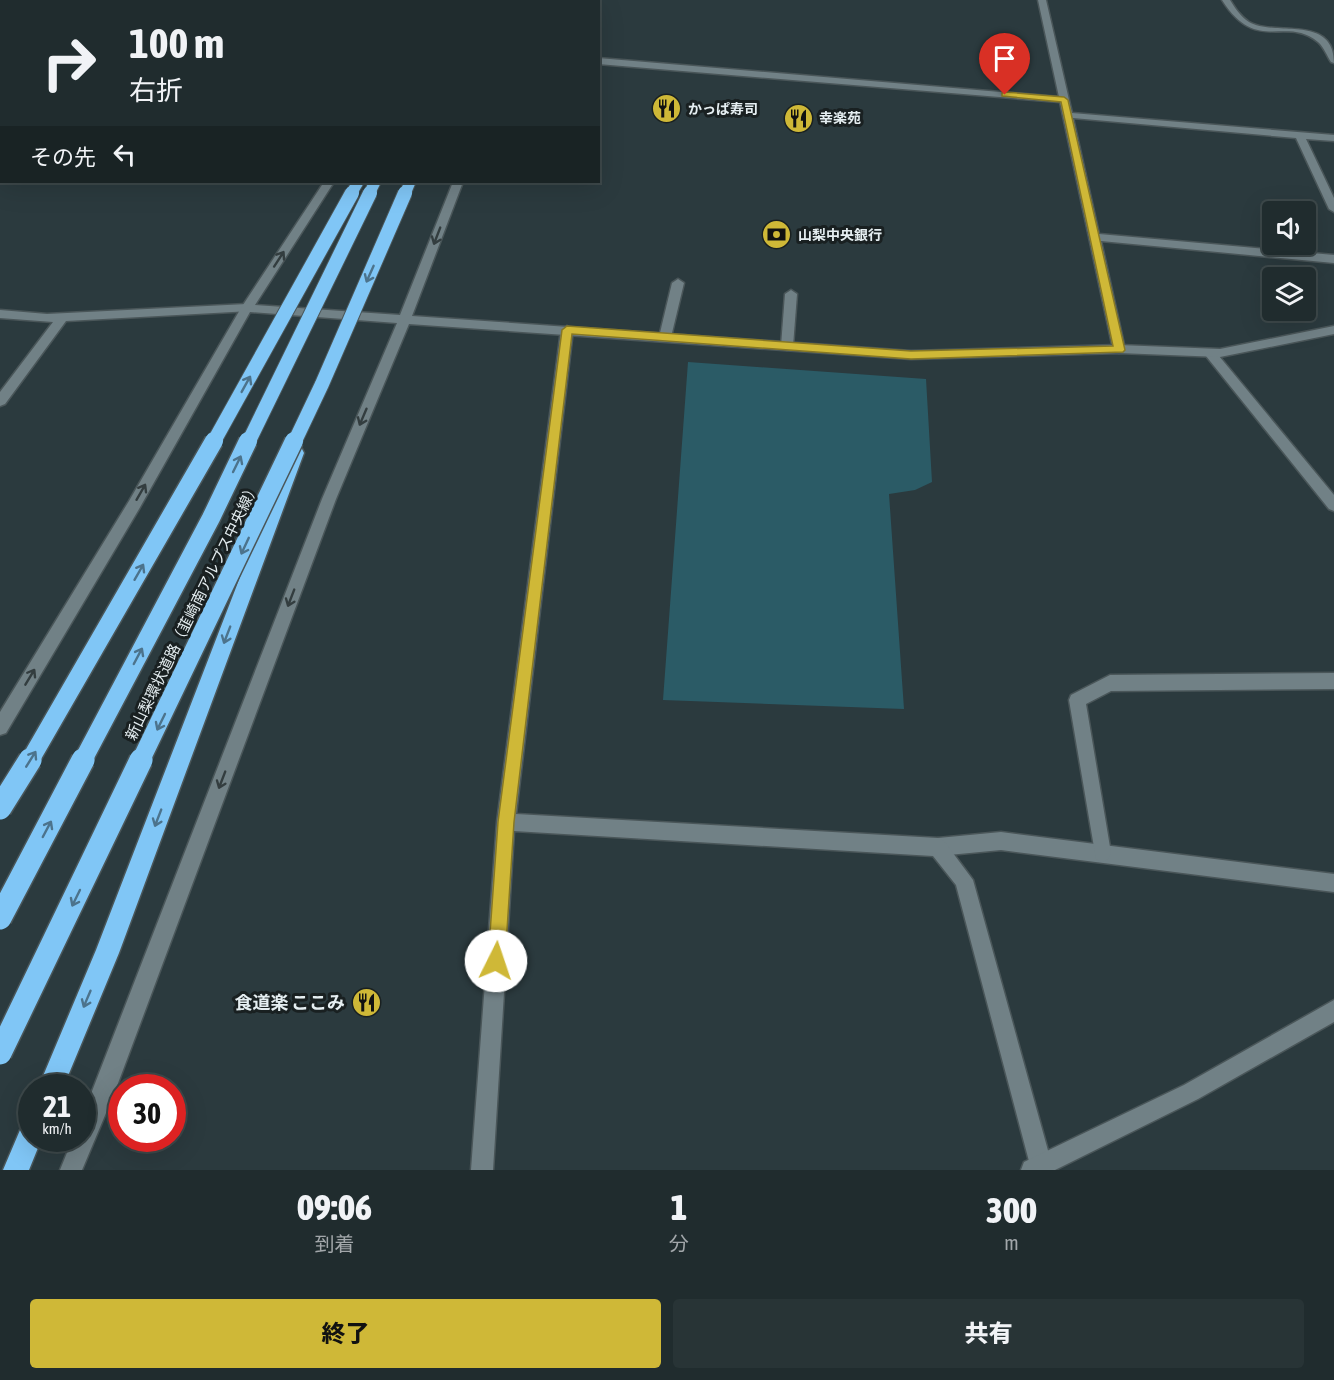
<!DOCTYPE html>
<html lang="ja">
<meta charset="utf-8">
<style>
:root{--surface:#202c2e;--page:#283436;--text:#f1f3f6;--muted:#a2a7aa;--line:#3d484a;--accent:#cfb837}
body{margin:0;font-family:"Asap Condensed","Noto Sans JP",sans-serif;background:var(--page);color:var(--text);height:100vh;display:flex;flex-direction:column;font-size:22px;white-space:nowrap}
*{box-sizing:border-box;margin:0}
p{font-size:20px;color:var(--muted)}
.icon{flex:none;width:33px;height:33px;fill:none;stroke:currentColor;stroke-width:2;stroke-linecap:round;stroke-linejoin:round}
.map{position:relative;height:1170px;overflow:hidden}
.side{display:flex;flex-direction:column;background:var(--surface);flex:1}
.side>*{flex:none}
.hud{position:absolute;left:0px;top:0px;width:600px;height:183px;box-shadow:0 6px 24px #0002,0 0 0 2px var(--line);background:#202c2e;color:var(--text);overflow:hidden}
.tools{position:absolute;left:1262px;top:201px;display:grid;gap:12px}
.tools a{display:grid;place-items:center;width:54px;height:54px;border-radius:6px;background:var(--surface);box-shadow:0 6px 24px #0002,0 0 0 2px var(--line);font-size:30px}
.speed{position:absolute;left:18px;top:1074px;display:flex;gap:12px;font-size:30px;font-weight:700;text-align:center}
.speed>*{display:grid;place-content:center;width:78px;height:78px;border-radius:50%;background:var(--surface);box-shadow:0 6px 24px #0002,0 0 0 2px var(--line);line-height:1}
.speed small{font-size:15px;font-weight:400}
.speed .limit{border:9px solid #d22;background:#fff;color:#111}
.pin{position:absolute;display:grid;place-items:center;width:51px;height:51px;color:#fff;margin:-62px -26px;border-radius:50% 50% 50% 0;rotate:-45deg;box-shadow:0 0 6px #0007}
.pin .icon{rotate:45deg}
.me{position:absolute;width:66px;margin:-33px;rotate:4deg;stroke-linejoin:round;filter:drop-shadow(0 0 4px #0008)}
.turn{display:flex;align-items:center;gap:21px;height:126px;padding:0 30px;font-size:27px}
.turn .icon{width:78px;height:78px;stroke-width:2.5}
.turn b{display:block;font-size:42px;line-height:51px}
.then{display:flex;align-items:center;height:57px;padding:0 30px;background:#0003;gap:12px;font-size:22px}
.eta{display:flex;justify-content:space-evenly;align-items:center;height:102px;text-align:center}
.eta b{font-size:36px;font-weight:800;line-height:42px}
.primary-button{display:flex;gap:12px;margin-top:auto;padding:12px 30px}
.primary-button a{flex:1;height:69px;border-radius:6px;background:var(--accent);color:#111;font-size:24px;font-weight:800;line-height:69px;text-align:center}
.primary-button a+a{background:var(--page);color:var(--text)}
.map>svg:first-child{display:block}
.green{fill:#2b5b66}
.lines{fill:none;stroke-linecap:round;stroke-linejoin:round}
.service-casing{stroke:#4a5659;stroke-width:3}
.minor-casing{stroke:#4a5659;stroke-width:3}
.tertiary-casing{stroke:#4a5659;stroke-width:3}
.motorway-casing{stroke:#4a5659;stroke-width:3}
.service{fill:#718186;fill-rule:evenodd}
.minor{fill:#718186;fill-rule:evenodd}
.tertiary{fill:#718186;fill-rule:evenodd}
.motorway{fill:#80c6f6;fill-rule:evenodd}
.motorway-bridge-far3-casing{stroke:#4a5659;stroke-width:13;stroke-linecap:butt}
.motorway-bridge-far2-casing{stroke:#4a5659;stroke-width:16;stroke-linecap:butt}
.motorway-bridge-far1-casing{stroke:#4a5659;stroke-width:21;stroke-linecap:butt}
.motorway-bridge-casing{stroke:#4a5659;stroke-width:26;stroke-linecap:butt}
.motorway-bridge-far3{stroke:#80c6f6;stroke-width:11}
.motorway-bridge-far2{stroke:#80c6f6;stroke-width:14}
.motorway-bridge-far1{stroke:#80c6f6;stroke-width:18}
.motorway-bridge{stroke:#80c6f6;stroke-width:23}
.oneway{stroke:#333d3f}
.oneway2{stroke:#4c738c}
.route{fill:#cfb837;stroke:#877824;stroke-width:1.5}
.labels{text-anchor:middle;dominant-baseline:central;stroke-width:6;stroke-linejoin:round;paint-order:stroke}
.far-poi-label{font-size:14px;font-weight:bold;fill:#e5eef1;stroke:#192021;text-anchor:start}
.street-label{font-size:15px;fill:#e5eef1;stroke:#192021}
.near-poi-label{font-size:18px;font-weight:bold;fill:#e5eef1;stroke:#192021;text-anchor:end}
</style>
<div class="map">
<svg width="1334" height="1170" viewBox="0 0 1334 1170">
<rect width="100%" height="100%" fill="#2b3a3e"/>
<path class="green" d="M 688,362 L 926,379 L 932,482 L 915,490 L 889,494 L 904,709 L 663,700 Z"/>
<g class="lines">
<defs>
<g id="service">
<path d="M 1038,0 L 1046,0 L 1072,113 L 1334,135 L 1334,141 L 1306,139 L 1334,198 L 1334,212 L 1329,209 L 1296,138 L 1073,118 L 1099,234 L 1334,255 L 1334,263 L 1101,241 L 1125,349 L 1119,353 L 1113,349 L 1060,102 L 598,64 L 598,58 L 1059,97 Z"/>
<path d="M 1222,0 L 1230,0 C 1235,8 1240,16 1249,22 C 1274,37 1334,14 1334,63 L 1331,62 C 1327,56 1324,47 1318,42 C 1285,15 1257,55 1222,0 Z"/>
<path d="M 678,279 L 684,283 L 671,337 L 665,341 L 659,337 L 672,283 Z"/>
<path d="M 791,290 L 797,294 L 793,346 L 787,350 L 781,346 L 785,294 Z"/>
<path d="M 1001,832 L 1334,874 L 1334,892 L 1001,850 L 938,856 L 932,853 L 929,847 L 932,841 L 938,838 Z"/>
</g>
<g id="minor">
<rect x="0" y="22" width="2" height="6"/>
<path d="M 247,304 L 253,308 L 251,311 L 66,321 L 5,404 L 0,406 L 0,392 L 53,322 L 0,318 L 0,310 L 47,314 Z"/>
<path d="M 567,326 L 573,330 L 516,814 L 938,838 L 944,841 L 973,880 L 1052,1165 L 1050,1170 L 1032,1170 L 1030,1165 L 956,885 L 933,856 L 514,831 L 493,1170 L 471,1170 L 497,822 L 561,330 Z"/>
<path d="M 1210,349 L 1214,350 L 1334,495 L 1334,511 L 1329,509 L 1206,356 L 1206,350 Z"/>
<path d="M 1334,673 L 1334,689 L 1111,691 L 1086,704 L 1111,853 L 1108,859 L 1102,862 L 1096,859 L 1069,700 L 1071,695 L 1110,675 Z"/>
</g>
<g id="tertiary">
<rect x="381" y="0" width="8" height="2"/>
<rect x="522" y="0" width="8" height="2"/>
<path d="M 324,182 L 334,182 L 255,305 L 400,315 L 453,182 L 463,182 L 412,316 L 911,351 L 1119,345 L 1220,349 L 1334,326 L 1334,334 L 1220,357 L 1119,353 L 911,359 L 409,324 L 336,499 L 114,1094 L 82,1170 L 60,1170 L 73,1138 L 82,1138 L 82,1117 L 322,499 L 397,323 L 250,312 L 139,509 L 6,733 L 0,735 L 0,712 L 129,501 L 241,308 Z"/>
<path d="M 1334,1000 L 1334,1022 L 1198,1099 L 1055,1170 L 1021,1170 L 1024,1162 L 1184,1085 Z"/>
</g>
<g id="motorway">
<path d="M 451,0 L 461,0 L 450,2 Z"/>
<path d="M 483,0 L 493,0 L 482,2 Z"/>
<path d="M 296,447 L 302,449 L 304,453 L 119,953 L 63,1088 L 38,1088 L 96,950 L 288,453 L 290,449 Z"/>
<path d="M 32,1119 L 32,1138 L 42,1138 L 29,1170 L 3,1170 L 23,1123 Z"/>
</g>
</defs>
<use href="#service" class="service-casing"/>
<use href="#minor" class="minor-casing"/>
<use href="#tertiary" class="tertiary-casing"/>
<use href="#motorway" class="motorway-casing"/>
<use href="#service" class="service"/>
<use href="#minor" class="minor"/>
<use href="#tertiary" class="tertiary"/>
<use href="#motorway" class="motorway"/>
<defs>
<g id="motorway-bridge-far3">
<path d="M 351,194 L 358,182"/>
<path d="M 369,194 L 375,182"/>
<path d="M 405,194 L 410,182"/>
</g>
<g id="motorway-bridge-far2">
<path d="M 213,443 L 352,193"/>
<path d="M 248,443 L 370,193"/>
<path d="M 294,443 L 322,384 L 405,193"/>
</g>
<g id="motorway-bridge-far1">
<path d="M 29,762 L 214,441"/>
<path d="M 82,762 L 211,518 L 248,441"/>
<path d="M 140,762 L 294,441"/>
</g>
<g id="motorway-bridge">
<path d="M 0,808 L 30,760"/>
<path d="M 0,918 L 83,760"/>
<path d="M 0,1053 L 141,760"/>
</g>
</defs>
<use href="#motorway-bridge-far3" class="motorway-bridge-far3-casing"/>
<use href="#motorway-bridge-far2" class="motorway-bridge-far2-casing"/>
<use href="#motorway-bridge-far1" class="motorway-bridge-far1-casing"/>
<use href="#motorway-bridge" class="motorway-bridge-casing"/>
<use href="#motorway-bridge-far3" class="motorway-bridge-far3"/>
<use href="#motorway-bridge-far2" class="motorway-bridge-far2"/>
<use href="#motorway-bridge-far1" class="motorway-bridge-far1"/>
<use href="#motorway-bridge" class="motorway-bridge"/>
</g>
<defs><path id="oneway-shaft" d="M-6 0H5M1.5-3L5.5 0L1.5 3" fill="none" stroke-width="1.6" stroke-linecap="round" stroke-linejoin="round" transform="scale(1.5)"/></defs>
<g class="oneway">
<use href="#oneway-shaft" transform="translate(437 236) rotate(111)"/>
<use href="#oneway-shaft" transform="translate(279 259) rotate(-57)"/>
<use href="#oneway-shaft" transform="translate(363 417) rotate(113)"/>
<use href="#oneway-shaft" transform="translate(141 492) rotate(-60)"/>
<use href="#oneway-shaft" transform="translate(291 598) rotate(111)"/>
<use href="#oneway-shaft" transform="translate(30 677) rotate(-59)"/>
<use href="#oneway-shaft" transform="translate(222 780) rotate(111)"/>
</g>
<g class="oneway2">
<use href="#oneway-shaft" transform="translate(370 274) rotate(114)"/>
<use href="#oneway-shaft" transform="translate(246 384) rotate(-61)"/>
<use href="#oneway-shaft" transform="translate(237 464) rotate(-64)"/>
<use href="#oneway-shaft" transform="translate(245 546) rotate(115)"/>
<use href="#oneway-shaft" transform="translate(139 572) rotate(-60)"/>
<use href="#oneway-shaft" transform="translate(227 635) rotate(111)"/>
<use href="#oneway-shaft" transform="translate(138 656) rotate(-62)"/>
<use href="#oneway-shaft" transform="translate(161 722) rotate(116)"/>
<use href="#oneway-shaft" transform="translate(31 759) rotate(-58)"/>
<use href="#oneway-shaft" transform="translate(158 818) rotate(111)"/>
<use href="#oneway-shaft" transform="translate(47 829) rotate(-62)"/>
<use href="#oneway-shaft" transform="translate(76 898) rotate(116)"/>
<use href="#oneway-shaft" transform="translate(87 999) rotate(113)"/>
</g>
<path class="route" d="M 1005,92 L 1064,97 L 1068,100 L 1125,350 L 1123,352 L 911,359 L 572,334 L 514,822 L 505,961 L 503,967 L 496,970 L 490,967 L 488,961 L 498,822 L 562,330 L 567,326 L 911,351 L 1113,346 L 1061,102 L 1002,96 L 1002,93 Z"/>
<defs>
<symbol id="restaurant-disc" viewBox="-11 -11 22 22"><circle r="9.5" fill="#cfb837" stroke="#192021"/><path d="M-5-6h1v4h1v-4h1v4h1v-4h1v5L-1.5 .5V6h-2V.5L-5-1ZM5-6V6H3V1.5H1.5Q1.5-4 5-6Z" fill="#111"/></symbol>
<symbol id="bank-disc" viewBox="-11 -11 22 22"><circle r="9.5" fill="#cfb837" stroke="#192021"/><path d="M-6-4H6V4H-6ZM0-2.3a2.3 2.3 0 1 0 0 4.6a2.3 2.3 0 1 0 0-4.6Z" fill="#111"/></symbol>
</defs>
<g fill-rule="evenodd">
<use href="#restaurant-disc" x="650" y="92" width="33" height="33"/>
<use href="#restaurant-disc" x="782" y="102" width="33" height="33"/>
<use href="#bank-disc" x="760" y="218" width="33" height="33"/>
<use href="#restaurant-disc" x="350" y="986" width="33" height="33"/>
</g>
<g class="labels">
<g class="far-poi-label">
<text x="688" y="109">かっぱ寿司</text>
<text x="819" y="118">幸楽苑</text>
<text x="798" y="235">山梨中央銀行</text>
</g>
<g class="street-label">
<text transform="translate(192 611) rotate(-64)">新山梨環状道路（韮崎南アルプス中央線）</text>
</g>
<g class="near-poi-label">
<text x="345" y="1002">食道楽 ここみ</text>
</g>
</g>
</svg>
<div class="tools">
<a><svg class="icon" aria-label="sound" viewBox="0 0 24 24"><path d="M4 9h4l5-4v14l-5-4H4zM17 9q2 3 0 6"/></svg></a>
<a><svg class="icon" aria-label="layers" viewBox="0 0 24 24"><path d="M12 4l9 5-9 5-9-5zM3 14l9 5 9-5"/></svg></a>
</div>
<div class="speed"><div>21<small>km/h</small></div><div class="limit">30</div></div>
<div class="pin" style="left:1005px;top:95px;background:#d93025"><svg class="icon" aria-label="arrive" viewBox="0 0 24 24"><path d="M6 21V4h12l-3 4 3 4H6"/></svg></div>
<svg class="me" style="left:496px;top:961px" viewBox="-20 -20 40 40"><circle r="19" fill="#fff"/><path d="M0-13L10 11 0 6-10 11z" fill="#cfb837"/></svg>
<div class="hud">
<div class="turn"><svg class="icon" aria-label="right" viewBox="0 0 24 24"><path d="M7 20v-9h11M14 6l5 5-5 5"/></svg><div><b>100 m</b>右折</div></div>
<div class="then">その先<svg class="icon" aria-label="left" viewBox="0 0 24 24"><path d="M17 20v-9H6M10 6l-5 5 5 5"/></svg></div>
</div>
</div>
<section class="side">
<div class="eta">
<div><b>09:06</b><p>到着</p></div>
<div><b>1</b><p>分</p></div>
<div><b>300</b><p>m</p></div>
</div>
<div class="primary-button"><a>終了</a><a>共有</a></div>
</section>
